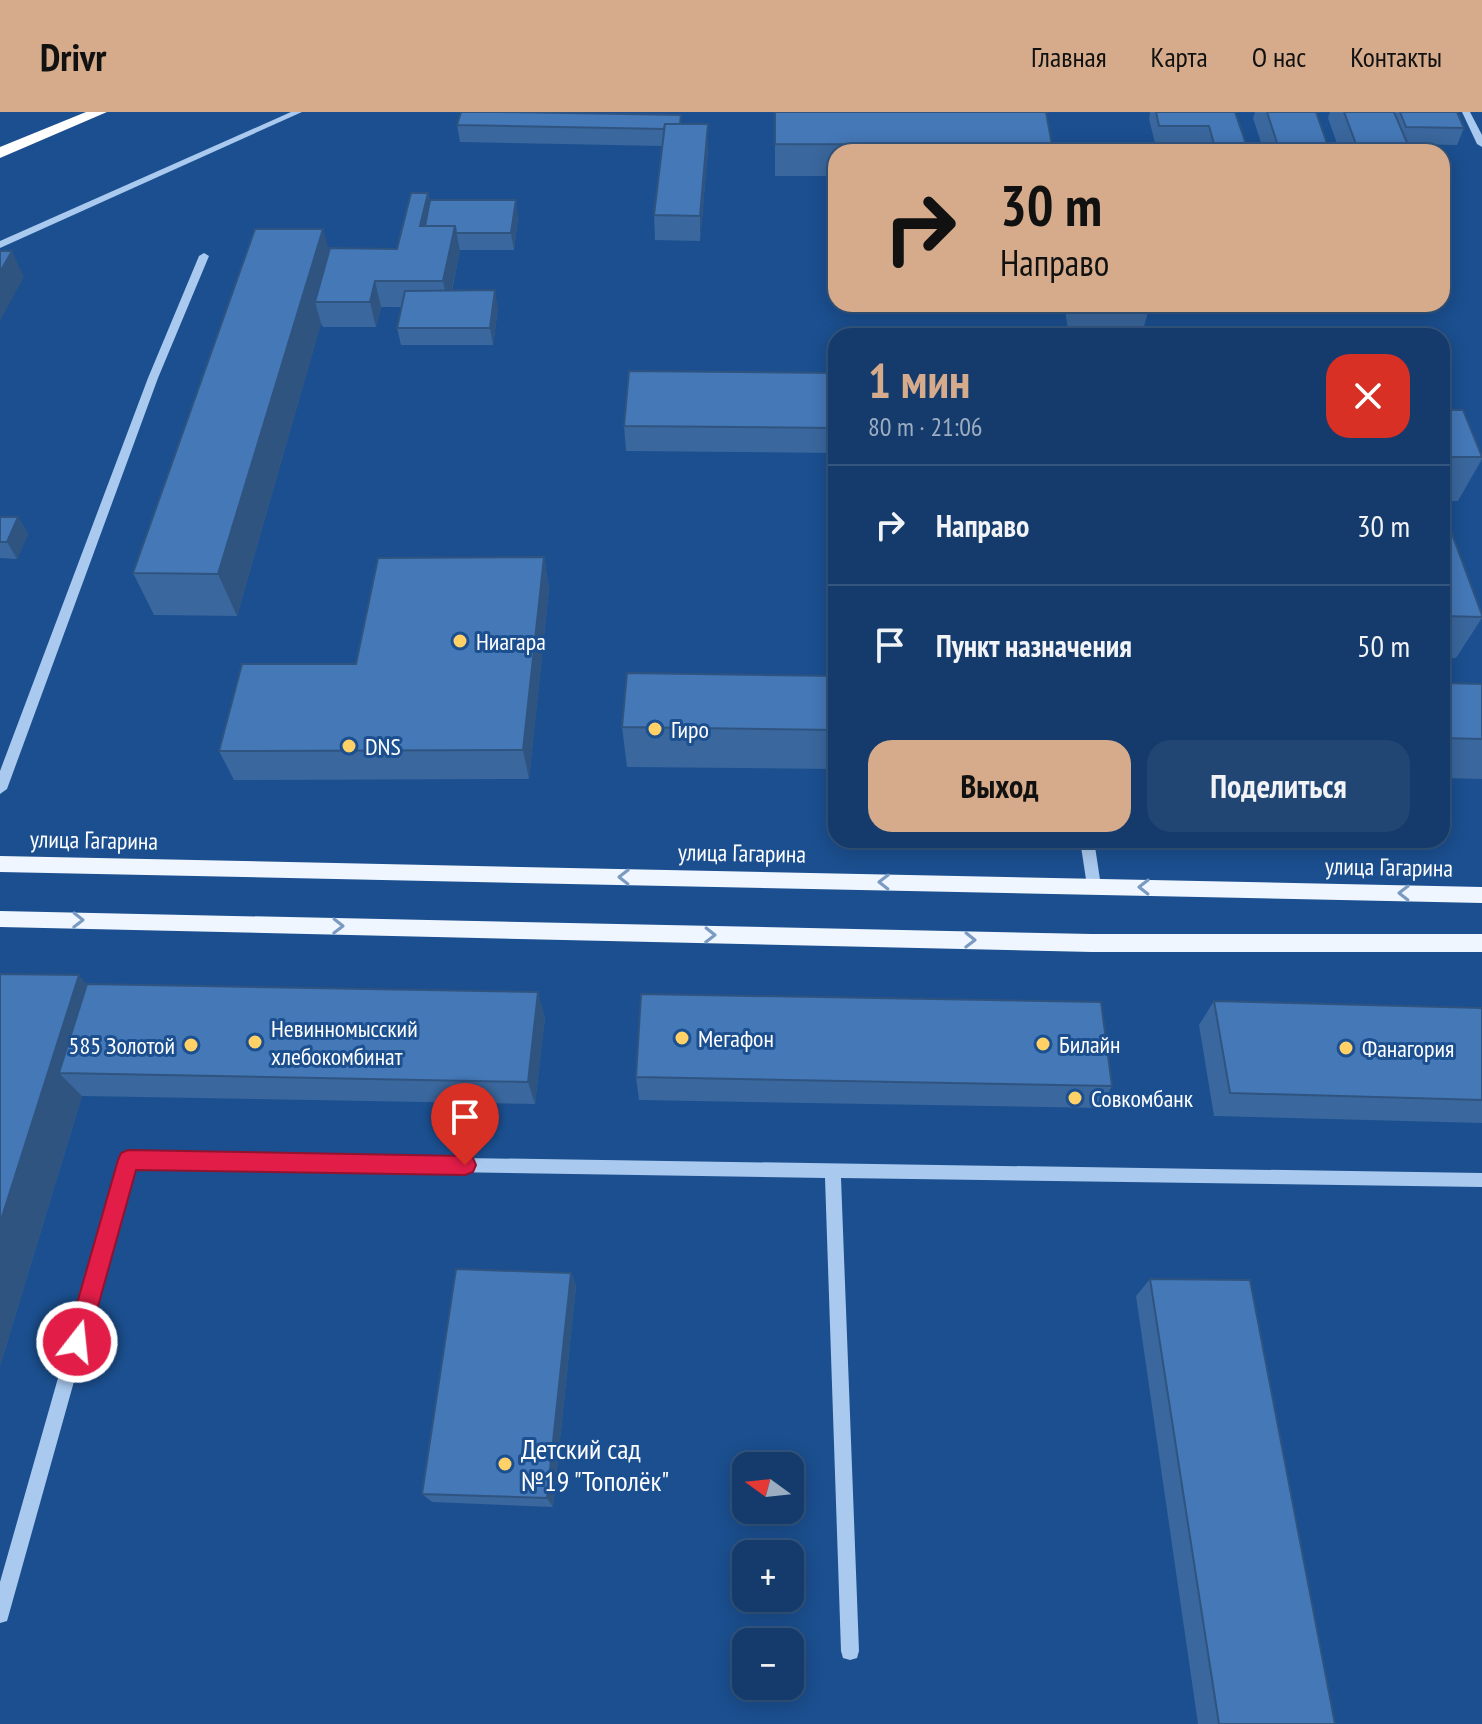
<!DOCTYPE html>
<html lang="ru">
<meta charset="utf-8">
<style>
:root{--surface:#143b6b;--page:#214673;--text:#f1f3f6;--muted:#9dadc1;--line:#33557e;--accent:#d6ab8b}
body{margin:0;font-family:"PT Sans Narrow",sans-serif;background:var(--page);color:var(--text);height:100vh;display:flex;flex-direction:column;font-size:30px;white-space:nowrap}
*{box-sizing:border-box;margin:0}
p{font-size:26px;color:var(--muted)}
.icon{flex:none;width:44px;height:44px;fill:none;stroke:currentColor;stroke-width:2;stroke-linecap:round;stroke-linejoin:round}
.map{position:relative;flex:1;overflow:hidden}
.sheet{position:absolute;left:828px;top:216px;width:622px;height:520px;display:flex;flex-direction:column;background:var(--surface);border-radius:24px;box-shadow:0 4px 20px #0003,0 0 0 2px var(--line)}
.sheet>*{flex:none}
.top-card{position:absolute;left:828px;top:32px;width:622px;height:168px;border-radius:24px;box-shadow:0 4px 20px #0003,0 0 0 2px var(--line);background:#d6ab8b;color:#111;overflow:hidden}
.needle{width:52px;rotate:285deg}
.fabs{position:absolute;left:732px;top:1340px;display:grid;gap:16px}
.fabs a{display:grid;place-items:center;width:72px;height:72px;border-radius:16px;background:var(--surface);box-shadow:0 4px 20px #0003,0 0 0 2px var(--line);font-size:40px}
.pin{position:absolute;display:grid;place-items:center;width:68px;height:68px;color:#fff;margin:-82px -34px;border-radius:50% 50% 50% 0;rotate:-45deg;box-shadow:0 0 8px #0007}
.pin .icon{rotate:45deg}
.me{position:absolute;width:88px;margin:-44px;rotate:16deg;stroke-linejoin:round;filter:drop-shadow(0 0 6px #0008)}
.turn{display:flex;align-items:center;gap:28px;height:168px;padding:0 40px;font-size:36px}
.turn .icon{width:104px;height:104px;stroke-width:2.5}
.turn b{display:block;font-size:56px;line-height:68px}
.round{display:grid;place-items:center;flex:none;width:84px;height:84px;border-radius:24px;background:var(--page)}
.headline{display:flex;align-items:center;justify-content:space-between;height:136px;padding:0 40px}
h1{font-size:48px;font-weight:600;line-height:60px;color:var(--accent)}
.cta{display:flex;gap:16px;margin-top:auto;padding:16px 40px}
.cta a{flex:1;height:92px;border-radius:24px;background:var(--accent);color:#111;font-size:32px;font-weight:600;line-height:92px;text-align:center}
.cta a+a{background:var(--page);color:var(--text)}
ul{padding:0;list-style:none}
li{display:flex;align-items:center;gap:24px;height:120px;padding:0 40px;border-top:2px solid var(--line)}
li div{flex:1}
li b{display:block;font-size:30px}
li em{font-style:normal}
header{display:flex;align-items:center;gap:48px;box-sizing:border-box;height:112px;padding:0 40px;background:var(--accent);color:#111}
header strong{font-size:38px}
nav{display:flex;gap:44px;margin-inline-start:auto;font-size:28px}
.map>svg:first-child{display:block}
.lines{fill:none;stroke-linecap:round;stroke-linejoin:round}
.minor{fill:#a9c9ee;fill-rule:evenodd}
.major{fill:#f0f6ff;fill-rule:evenodd}
.highway{fill:#fff;fill-rule:evenodd}
.wall{fill:#3a679d}
.shaded-wall{fill:#305480}
.building{fill:#4478b7;stroke:#305480;stroke-width:2}
.oneway{stroke:#7b9ac1}
.route{fill:#e11d48;stroke:#92132f;stroke-width:2}
.poi-dot{fill:#ffd166;stroke:#1b4f8f;stroke-width:3}
.labels{text-anchor:middle;dominant-baseline:central;stroke-width:6;stroke-linejoin:round;paint-order:stroke}
.poi-label{font-size:24px;fill:#fff;stroke:#1b4f8f;text-anchor:start}
.street-label{font-size:24px;fill:#fff;stroke:#1b4f8f}
.near-poi-label{font-size:28px;fill:#fff;stroke:#1b4f8f;text-anchor:start}
</style>
<header>
<strong>Drivr</strong>
<nav><a>Главная</a><a>Карта</a><a>О нас</a><a>Контакты</a></nav>
</header>
<div class="map">
<svg width="1482" height="1612" viewBox="0 0 1482 1612">
<rect width="100%" height="100%" fill="#1b4f8f"/>
<g class="lines">
<g class="minor">
<path d="M 291,0 L 302,0 L 0,136 L 0,129 Z"/>
<path d="M 1462,0 L 1470,0 L 1482,23 L 1482,35 L 1477,32 Z"/>
<path d="M 204,141 L 209,144 L 158,266 L 7,677 L 0,682 L 0,659 L 148,266 L 199,144 Z"/>
<path d="M 1080,728 L 1094,728 L 1101,774 L 1099,778 L 1089,778 L 1087,774 Z"/>
<path d="M 128,1041 L 1482,1061 L 1482,1075 L 841,1066 L 859,1539 L 857,1546 L 850,1548 L 843,1546 L 841,1539 L 825,1066 L 134,1055 L 9,1502 L 7,1509 L 0,1511 L 0,1470 L 120,1048 L 122,1043 Z"/>
</g>
<g class="major">
<path d="M 0,744 L 1482,775 L 1482,791 L 0,760 Z"/>
<path d="M 0,799 L 1092,822 L 1482,822 L 1482,840 L 1092,840 L 0,815 Z"/>
</g>
<path class="highway" d="M 86,0 L 107,0 L 0,46 L 0,35 Z"/>
</g>
<g class="wall">
<path d="M 775,0 L 1052,33 L 1051,40 L 836,40 L 836,64 L 775,64 Z"/>
<path d="M 1150,0 L 1235,0 L 1246,32 L 1263,40 L 1148,40 L 1151,31 L 1155,31 L 1149,7 Z"/>
<path d="M 1255,0 L 1316,0 L 1330,40 L 1264,40 L 1253,6 Z"/>
<path d="M 1330,0 L 1457,0 L 1464,16 L 1457,33 L 1407,32 L 1411,40 L 1340,40 L 1328,6 Z"/>
<path d="M 681,3 L 681,12 L 708,38 L 700,129 L 655,128 L 654,103 L 662,34 L 460,30 L 457,13 Z"/>
<path d="M 428,81 L 430,89 L 518,105 L 514,138 L 460,138 L 452,179 L 498,196 L 493,233 L 401,233 L 397,216 L 401,195 L 381,195 L 376,215 L 323,215 L 321,211 L 237,504 L 154,503 L 133,461 L 330,140 L 397,137 Z"/>
<path d="M 1064,192 L 1150,192 L 1150,193 L 1143,218 L 1068,217 Z"/>
<path d="M 836,261 L 836,341 L 626,339 L 624,314 Z"/>
<path d="M 1442,298 L 1482,343 L 1482,347 L 1458,389 L 1442,389 Z"/>
<path d="M 1442,395 L 1482,503 L 1482,506 L 1456,546 L 1442,546 Z"/>
<path d="M 0,405 L 18,405 L 28,422 L 17,447 L 0,446 Z"/>
<path d="M 544,445 L 549,477 L 529,667 L 234,668 L 219,639 L 356,552 Z"/>
<path d="M 836,564 L 836,657 L 627,655 L 622,615 Z"/>
<path d="M 1442,571 L 1482,572 L 1482,667 L 1442,666 Z"/>
<path d="M 0,862 L 87,872 L 545,905 L 535,992 L 82,984 L 0,1254 Z"/>
<path d="M 1214,889 L 1482,896 L 1482,1011 L 1214,1004 L 1199,913 Z"/>
<path d="M 636,965 L 1112,974 L 1100,996 L 639,988 Z"/>
<path d="M 571,1161 L 576,1174 L 553,1395 L 432,1390 L 422,1382 Z"/>
<path d="M 1150,1167 L 1335,1612 L 1198,1612 L 1136,1184 Z"/>
</g>
<g class="shaded-wall">
<path d="M 708,12 L 708,38 L 700,129 L 700,104 Z"/>
<path d="M 428,81 L 433,106 L 425,139 L 420,114 Z"/>
<path d="M 516,88 L 518,105 L 514,138 L 511,121 Z"/>
<path d="M 455,114 L 460,139 L 448,195 L 443,169 Z"/>
<path d="M 323,117 L 336,162 L 315,190 L 321,211 L 237,504 L 218,462 Z"/>
<path d="M 12,139 L 24,165 L 0,209 L 0,160 Z"/>
<path d="M 375,169 L 381,195 L 376,215 L 370,190 Z"/>
<path d="M 495,178 L 498,196 L 493,233 L 490,216 Z"/>
<path d="M 18,405 L 28,422 L 17,447 L 7,430 Z"/>
<path d="M 544,445 L 549,477 L 529,667 L 523,638 Z"/>
<path d="M 79,863 L 108,897 L 59,961 L 82,984 L 0,1254 L 0,1111 Z"/>
<path d="M 538,880 L 545,905 L 535,992 L 528,970 Z"/>
<path d="M 571,1161 L 576,1174 L 553,1395 L 547,1386 Z"/>
</g>
<g class="building">
<path d="M 461,0 L 501,0 L 681,3 L 680,12 L 665,12 L 664,17 L 457,13 Z"/>
<path d="M 775,0 L 1046,0 L 1052,33 L 775,32 Z"/>
<path d="M 1156,0 L 1235,0 L 1246,32 L 1214,32 L 1209,14 L 1159,14 Z"/>
<path d="M 1267,0 L 1316,0 L 1330,40 L 1280,40 Z"/>
<path d="M 1344,0 L 1394,0 L 1411,40 L 1359,40 Z"/>
<path d="M 1400,0 L 1457,0 L 1464,16 L 1406,15 Z"/>
<path d="M 665,12 L 708,12 L 700,104 L 654,103 Z"/>
<path d="M 1151,31 L 1261,32 L 1263,40 L 1153,40 Z"/>
<path d="M 411,81 L 428,81 L 420,114 L 455,114 L 443,169 L 375,169 L 370,190 L 315,190 L 330,136 L 397,137 Z"/>
<path d="M 430,88 L 516,88 L 511,121 L 456,121 L 455,114 L 425,114 Z"/>
<path d="M 255,117 L 323,117 L 218,462 L 133,461 Z"/>
<path d="M 0,139 L 12,139 L 0,160 Z"/>
<path d="M 495,178 L 490,216 L 397,216 L 405,179 Z"/>
<path d="M 1090,192 L 1150,192 L 1150,193 Z"/>
<path d="M 629,259 L 836,261 L 836,316 L 624,314 Z"/>
<path d="M 1442,298 L 1463,298 L 1482,345 L 1442,345 Z"/>
<path d="M 1442,395 L 1482,503 L 1482,505 L 1442,504 Z"/>
<path d="M 0,405 L 18,405 L 7,430 L 0,430 Z"/>
<path d="M 544,445 L 523,638 L 219,639 L 242,552 L 356,552 L 378,446 Z"/>
<path d="M 627,561 L 836,564 L 836,618 L 622,615 Z"/>
<path d="M 1442,571 L 1482,572 L 1482,627 L 1442,626 Z"/>
<path d="M 0,862 L 79,863 L 0,1111 Z"/>
<path d="M 87,872 L 538,880 L 528,970 L 59,961 Z"/>
<path d="M 641,882 L 1101,890 L 1112,974 L 636,965 Z"/>
<path d="M 1214,889 L 1482,896 L 1482,988 L 1230,981 Z"/>
<path d="M 456,1157 L 571,1161 L 547,1386 L 422,1382 Z"/>
<path d="M 1150,1167 L 1250,1168 L 1335,1612 L 1219,1612 Z"/>
</g>
<defs><path id="oneway-chevron" d="M-2-3.5L2.5 0L-2 3.5" fill="none" stroke-width="1.6" stroke-linecap="round" stroke-linejoin="round" transform="scale(2)"/></defs>
<g class="oneway">
<use href="#oneway-chevron" transform="translate(624 765) rotate(-179)"/>
<use href="#oneway-chevron" transform="translate(884 770) rotate(-179)"/>
<use href="#oneway-chevron" transform="translate(1144 775) rotate(-179)"/>
<use href="#oneway-chevron" transform="translate(1404 781) rotate(-179)"/>
<use href="#oneway-chevron" transform="translate(78 808) rotate(1)"/>
<use href="#oneway-chevron" transform="translate(338 814) rotate(1)"/>
<use href="#oneway-chevron" transform="translate(710 823) rotate(1)"/>
<use href="#oneway-chevron" transform="translate(970 828) rotate(1)"/>
</g>
<path class="route" d="M 128,1038 L 465,1044 L 473,1046 L 476,1053 L 473,1060 L 465,1063 L 136,1058 L 88,1230 L 84,1237 L 77,1240 L 69,1237 L 66,1230 L 118,1048 L 121,1041 Z"/>
<g class="poi-dot">
<circle cx="460" cy="529" r="8"/>
<circle cx="655" cy="617" r="8"/>
<circle cx="349" cy="634" r="8"/>
<circle cx="682" cy="926" r="8"/>
<circle cx="255" cy="930" r="8"/>
<circle cx="1043" cy="932" r="8"/>
<circle cx="191" cy="933" r="8"/>
<circle cx="1346" cy="936" r="8"/>
<circle cx="1075" cy="986" r="8"/>
<circle cx="505" cy="1352" r="8"/>
</g>
<g class="labels">
<g class="poi-label">
<text x="476" y="529">Ниагара</text>
<text x="671" y="617">Гиро</text>
<text x="365" y="634">DNS</text>
<text x="271" y="916">Невинномысский<tspan x="271" dy="28">хлебокомбинат</tspan></text>
<text x="698" y="926">Мегафон</text>
<text x="1059" y="932">Билайн</text>
<text x="175" y="933" text-anchor="end">585 Золотой</text>
<text x="1362" y="936">Фанагория</text>
<text x="1091" y="986">Совкомбанк</text>
</g>
<g class="street-label">
<text transform="translate(94 728) rotate(1)">улица Гагарина</text>
<text transform="translate(742 741) rotate(1)">улица Гагарина</text>
<text transform="translate(1389 755) rotate(1)">улица Гагарина</text>
</g>
<g class="near-poi-label">
<text x="521" y="1336">Детский сад<tspan x="521" dy="32">№19 "Тополёк"</tspan></text>
</g>
</g>
</svg>
<div class="fabs">
<a><svg class="needle" viewBox="-14 -14 28 28"><path d="M0-13l5 13h-10z" fill="#e53935"/><path d="M0 13l5-13h-10z" fill="#9dadc1"/></svg></a>
<a>+</a>
<a>−</a>
</div>
<div class="pin" style="left:465px;top:1053px;background:#d93025"><svg class="icon" aria-label="arrive" viewBox="0 0 24 24"><path d="M6 21V4h12l-3 4 3 4H6"/></svg></div>
<svg class="me" style="left:77px;top:1230px" viewBox="-20 -20 40 40"><circle r="17" fill="#e11d48" stroke="#fff" stroke-width="3"/><path d="M0-11L8 9 0 5-8 9z" fill="#fff"/></svg>
<div class="top-card">
<div class="turn"><svg class="icon" aria-label="right" viewBox="0 0 24 24"><path d="M7 20v-9h11M14 6l5 5-5 5"/></svg><div><b>30 m</b>Направо</div></div>
</div>
<section class="sheet">
<div class="headline"><div><h1>1 мин</h1><p>80 m · 21:06</p></div><a class="round" style="background:#d93025;color:#fff"><svg class="icon" aria-label="close" viewBox="0 0 24 24"><path d="M6 6l12 12M18 6L6 18"/></svg></a></div>
<ul>
<li><svg class="icon" aria-label="right" viewBox="0 0 24 24"><path d="M7 20v-9h11M14 6l5 5-5 5"/></svg><div><b>Направо</b></div><em>30 m</em></li>
<li><svg class="icon" aria-label="arrive" viewBox="0 0 24 24"><path d="M6 21V4h12l-3 4 3 4H6"/></svg><div><b>Пункт назначения</b></div><em>50 m</em></li>
</ul>
<div class="cta"><a>Выход</a><a>Поделиться</a></div>
</section>
</div>
